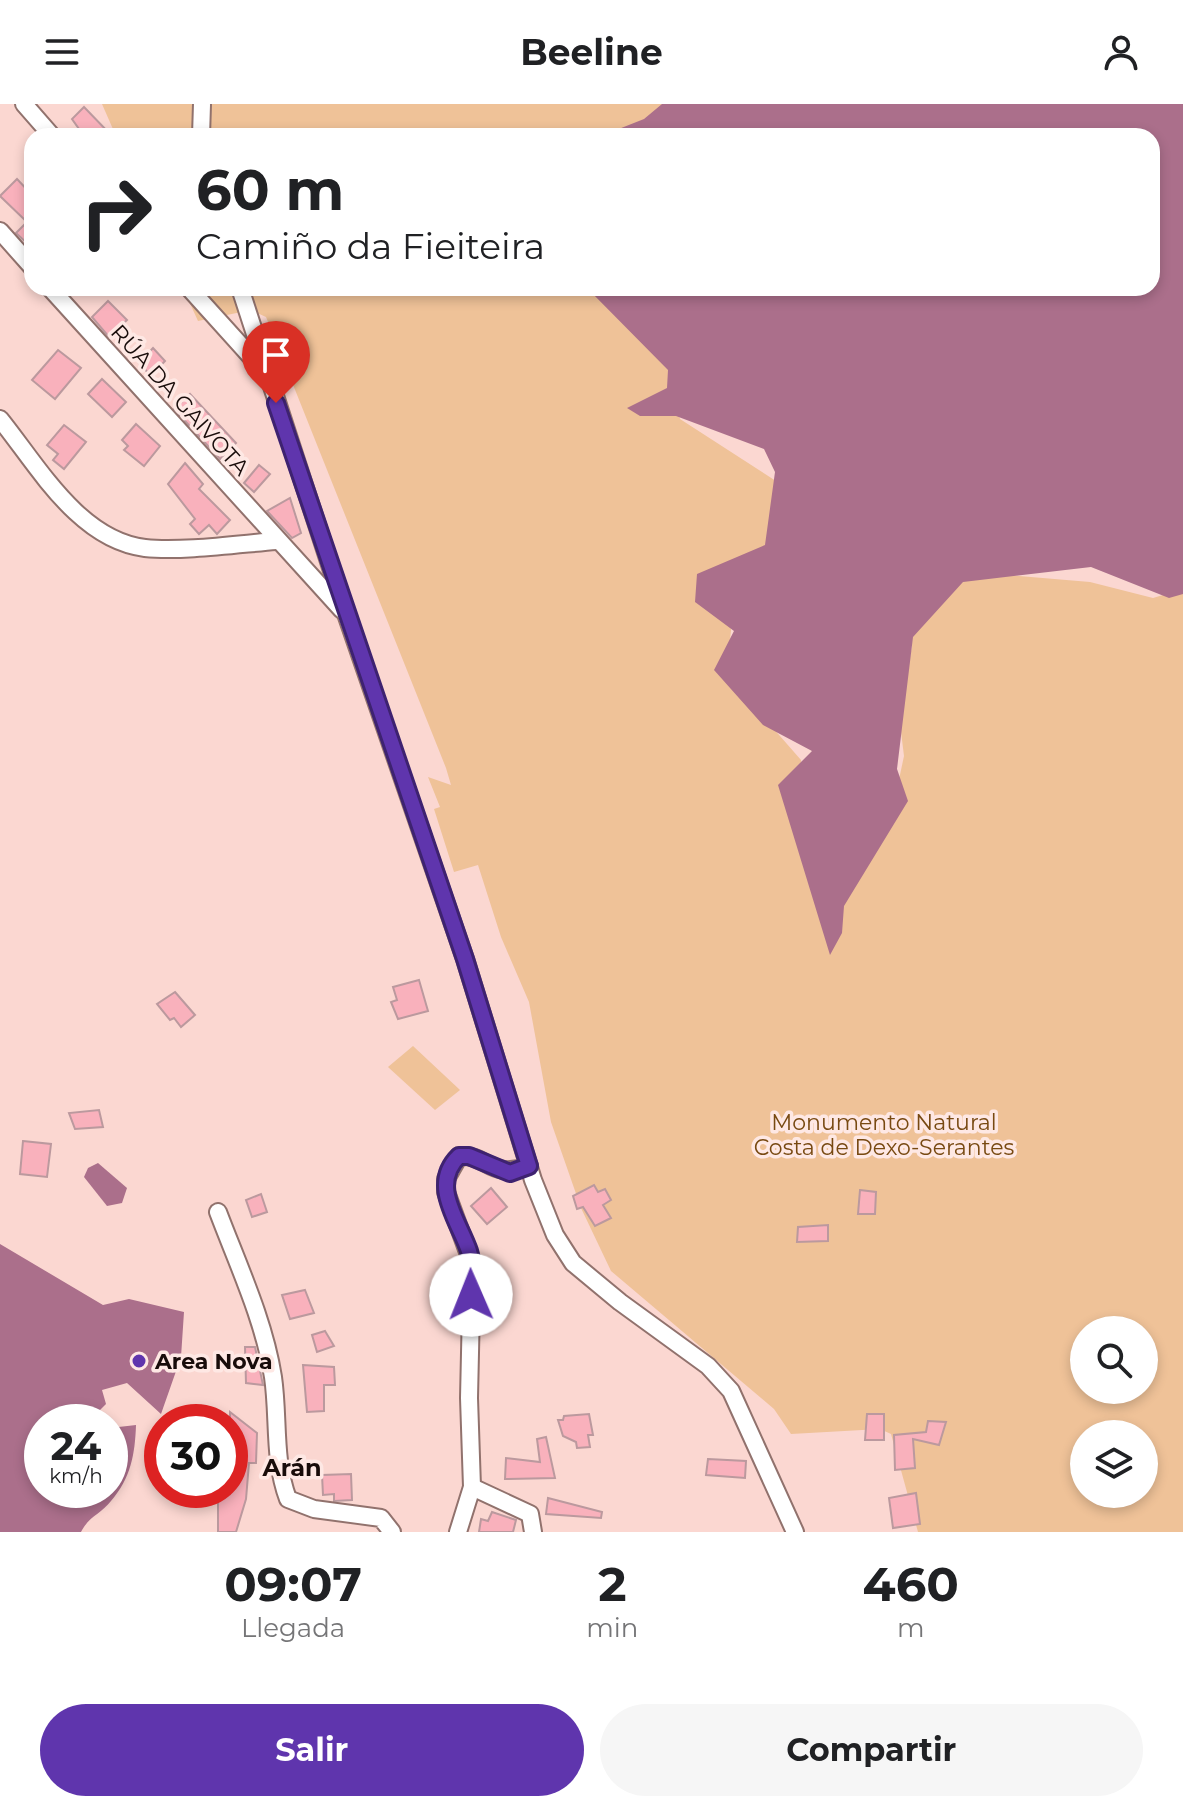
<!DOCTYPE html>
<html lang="es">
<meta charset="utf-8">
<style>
:root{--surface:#fff;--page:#f6f6f6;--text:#202124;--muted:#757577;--accent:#5f35ad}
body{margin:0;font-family:Montserrat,sans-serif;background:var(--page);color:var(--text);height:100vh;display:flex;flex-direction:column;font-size:30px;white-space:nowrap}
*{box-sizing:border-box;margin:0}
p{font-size:26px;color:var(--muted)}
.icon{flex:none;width:44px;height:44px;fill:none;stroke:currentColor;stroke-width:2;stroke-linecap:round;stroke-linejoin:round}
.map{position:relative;height:1428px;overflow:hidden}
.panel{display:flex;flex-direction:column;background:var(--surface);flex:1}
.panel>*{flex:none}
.guide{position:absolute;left:24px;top:24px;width:1136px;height:168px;border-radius:24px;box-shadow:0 4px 12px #0003;background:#fff;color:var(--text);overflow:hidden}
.controls{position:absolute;left:1070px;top:1212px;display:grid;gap:16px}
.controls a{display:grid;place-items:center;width:88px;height:88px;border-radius:50%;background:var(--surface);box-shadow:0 4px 12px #0003;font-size:40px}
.speed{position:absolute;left:24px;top:1300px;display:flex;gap:16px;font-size:40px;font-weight:700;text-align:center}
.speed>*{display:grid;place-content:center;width:104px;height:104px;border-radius:50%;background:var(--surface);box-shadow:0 4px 12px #0003;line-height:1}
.speed small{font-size:20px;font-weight:400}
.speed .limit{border:12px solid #d22;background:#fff;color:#111}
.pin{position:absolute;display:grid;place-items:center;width:68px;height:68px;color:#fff;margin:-82px -34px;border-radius:50% 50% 50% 0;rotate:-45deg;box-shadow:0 0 8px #0007}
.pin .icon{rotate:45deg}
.me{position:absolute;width:88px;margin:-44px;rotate:359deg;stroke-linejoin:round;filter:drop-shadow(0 0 6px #0008)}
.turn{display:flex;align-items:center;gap:28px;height:168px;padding:0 40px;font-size:36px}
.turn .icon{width:104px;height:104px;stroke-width:2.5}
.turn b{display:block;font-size:56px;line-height:68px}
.eta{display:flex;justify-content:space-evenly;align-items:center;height:136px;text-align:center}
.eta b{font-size:48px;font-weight:700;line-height:56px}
.cta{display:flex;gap:16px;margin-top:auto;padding:16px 40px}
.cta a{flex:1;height:92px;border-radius:48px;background:var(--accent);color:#fff;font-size:32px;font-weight:700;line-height:92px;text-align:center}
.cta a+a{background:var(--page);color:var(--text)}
header{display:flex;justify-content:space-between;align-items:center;height:104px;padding:0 40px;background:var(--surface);font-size:36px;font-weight:700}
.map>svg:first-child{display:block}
.green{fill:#efc298;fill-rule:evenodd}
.water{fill:#ab6f8b}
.building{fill:#f9b1bc;stroke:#bb999e;stroke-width:2}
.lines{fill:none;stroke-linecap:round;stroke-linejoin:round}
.minor-casing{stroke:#91726d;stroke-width:20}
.minor{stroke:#fff;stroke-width:16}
.route-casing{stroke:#3e2270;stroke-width:20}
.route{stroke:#5f35ad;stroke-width:14}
.poi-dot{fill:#5f35ad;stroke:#fee8e4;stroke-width:3}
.labels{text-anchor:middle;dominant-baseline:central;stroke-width:7;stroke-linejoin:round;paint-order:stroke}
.street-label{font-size:22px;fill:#180c0a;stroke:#fee8e4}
.park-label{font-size:22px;fill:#784911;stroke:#fee8e4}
.poi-label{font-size:22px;font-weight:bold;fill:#180c0a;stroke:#fee8e4;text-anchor:start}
.neighbourhood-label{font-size:24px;font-weight:bold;fill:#180c0a;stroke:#fee8e4}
</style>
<header><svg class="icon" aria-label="menu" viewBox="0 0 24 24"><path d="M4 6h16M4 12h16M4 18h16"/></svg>Beeline<svg class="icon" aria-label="person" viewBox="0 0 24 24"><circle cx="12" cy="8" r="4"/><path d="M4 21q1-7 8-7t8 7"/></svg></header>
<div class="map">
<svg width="1183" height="1428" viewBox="0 0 1183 1428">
<rect width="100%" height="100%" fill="#fbd7d1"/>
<g class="green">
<path d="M 102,0 L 696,0 L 656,32 L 116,32 Z"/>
<path d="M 183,184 L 645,184 L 652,198 L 680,315 L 779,379 L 769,452 L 733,507 L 727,565 L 751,599 L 801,656 L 808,709 L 891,713 L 904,652 L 899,612 L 912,542 L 908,483 L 1007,471 L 1090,478 L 1153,494 L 1183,485 L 1183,1428 L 918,1428 L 891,1330 L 880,1325 L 791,1330 L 774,1305 L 611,1167 L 581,1104 L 551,1018 L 529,898 L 501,833 L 478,761 L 454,768 L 434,705 L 440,703 L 428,673 L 451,681 L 446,664 L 266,213 L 251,206 L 198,217 ZM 1084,1226 L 1144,1226 L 1144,1286 L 1084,1286 ZM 1084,1330 L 1144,1330 L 1144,1390 L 1084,1390 Z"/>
<path d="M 413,942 L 460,986 L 435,1006 L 388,963 Z"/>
</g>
<g class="water">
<path d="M 662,0 L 1183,0 L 1183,490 L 1169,494 L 1091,463 L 963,478 L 913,533 L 897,665 L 908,697 L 844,802 L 842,829 L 830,851 L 778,681 L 812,647 L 763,621 L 714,566 L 734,527 L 695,498 L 697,470 L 765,441 L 775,368 L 764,345 L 676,312 L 640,312 L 627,304 L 667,284 L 668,266 L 587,184 L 1152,184 L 1152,32 L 601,32 L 644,15 Z"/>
<path d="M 98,1059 L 127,1084 L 122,1099 L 107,1102 L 84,1073 L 88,1064 Z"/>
<path d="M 0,1140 L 103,1201 L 129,1195 L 184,1208 L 181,1253 L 161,1310 L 127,1279 L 102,1286 L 106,1300 L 88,1318 L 42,1318 L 42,1386 L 110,1386 L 110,1324 L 136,1321 C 135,1350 131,1374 111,1397 C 101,1410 89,1412 81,1428 L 0,1428 Z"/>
</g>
<g class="building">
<path d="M 84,3 L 112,32 L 73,32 L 79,25 L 72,15 Z"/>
<path d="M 17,75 L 32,91 L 32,144 L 16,129 L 27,118 L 0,92 Z"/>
<path d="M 108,197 L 127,216 L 109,233 L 92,213 Z"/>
<path d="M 153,244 L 165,257 L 151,272 L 139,259 Z"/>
<path d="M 58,246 L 81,264 L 55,295 L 32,276 Z"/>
<path d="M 102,275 L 126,298 L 112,313 L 88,290 Z"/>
<path d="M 190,290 L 236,339 L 220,355 L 174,305 Z"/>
<path d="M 136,320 L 160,342 L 144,362 L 124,346 L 128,342 L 122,336 Z"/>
<path d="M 64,321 L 86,338 L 64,365 L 53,356 L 58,350 L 47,341 Z"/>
<path d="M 185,359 L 203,380 L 199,385 L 230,416 L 217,430 L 209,421 L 199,430 L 190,420 L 195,415 L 168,380 Z"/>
<path d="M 259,361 L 270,370 L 254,388 L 244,379 Z"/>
<path d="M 290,394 L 301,429 L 292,434 L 267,407 Z"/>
<path d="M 419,876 L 428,907 L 398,915 L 391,898 L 397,896 L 393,883 Z"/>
<path d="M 175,888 L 195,911 L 181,923 L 174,914 L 170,916 L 157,900 Z"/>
<path d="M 99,1006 L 103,1023 L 75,1025 L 69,1009 Z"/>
<path d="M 23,1037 L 51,1040 L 47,1073 L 20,1070 Z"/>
<path d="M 594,1081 L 598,1088 L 605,1085 L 611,1096 L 603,1101 L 611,1114 L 595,1122 L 583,1103 L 577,1105 L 573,1092 Z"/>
<path d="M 491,1084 L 507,1103 L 487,1120 L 471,1102 Z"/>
<path d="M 860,1086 L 876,1088 L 875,1110 L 858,1110 Z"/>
<path d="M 261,1090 L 267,1108 L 252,1113 L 246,1096 Z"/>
<path d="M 828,1121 L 828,1137 L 797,1138 L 798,1123 Z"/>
<path d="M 305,1186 L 314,1209 L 290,1215 L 282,1191 Z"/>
<path d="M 325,1227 L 334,1242 L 317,1248 L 312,1231 Z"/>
<path d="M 245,1243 L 255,1243 L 263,1281 L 246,1279 Z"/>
<path d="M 303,1261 L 334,1263 L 335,1281 L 324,1281 L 324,1307 L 307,1308 Z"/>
<path d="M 230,1308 L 257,1329 L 256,1359 L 249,1359 L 246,1395 L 236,1428 L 218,1428 L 218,1387 L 230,1390 Z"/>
<path d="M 589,1310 L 593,1331 L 588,1331 L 590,1343 L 577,1344 L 576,1338 L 563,1332 L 558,1316 L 563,1316 L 564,1312 Z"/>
<path d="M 867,1310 L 884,1310 L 884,1336 L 865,1336 Z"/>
<path d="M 928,1317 L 946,1318 L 939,1341 L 913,1335 L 915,1364 L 895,1366 L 894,1331 L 926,1328 Z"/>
<path d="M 546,1333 L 555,1374 L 505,1375 L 506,1354 L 540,1358 L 537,1335 Z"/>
<path d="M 708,1355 L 746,1357 L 745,1374 L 706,1371 Z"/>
<path d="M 351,1370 L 352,1396 L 334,1397 L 334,1390 L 323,1391 L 322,1371 Z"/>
<path d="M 916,1389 L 920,1420 L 893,1424 L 889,1394 Z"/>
<path d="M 548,1394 L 602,1408 L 601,1414 L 546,1410 Z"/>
<path d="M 492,1408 L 516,1416 L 513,1428 L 479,1428 L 481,1415 L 488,1417 Z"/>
</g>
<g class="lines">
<defs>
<g id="minor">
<path d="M 24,0 L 52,32"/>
<path d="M 201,32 L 202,0"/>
<path d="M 0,127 L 32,163"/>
<path d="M 50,184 L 342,506"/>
<path d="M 189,184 L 263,266"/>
<path d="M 240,184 L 346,510 L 465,855 L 533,1076 L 555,1131 L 573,1159 L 620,1198 L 708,1262 L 731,1287 L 795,1428"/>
<path d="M 0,315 C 38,362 79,436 145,444 C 181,448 239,440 276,437"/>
<path d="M 218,1108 C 238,1161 264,1216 273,1273 C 279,1314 273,1355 288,1395 L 314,1405 L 381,1414 L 392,1428"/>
<path d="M 472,1383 L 530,1410 L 533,1428"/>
<path d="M 458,1428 L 472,1383 L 469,1294 L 472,1159 L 446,1088 L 446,1075 L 459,1052 C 488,1050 489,1076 529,1062"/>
</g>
</defs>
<use href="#minor" class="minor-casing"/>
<use href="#minor" class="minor"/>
</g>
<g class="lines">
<defs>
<path id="route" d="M 276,299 L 465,855 L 529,1062 L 510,1069 L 469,1052 L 459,1052 C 429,1081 459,1117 469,1147 C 474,1161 471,1176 471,1191"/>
</defs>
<use href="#route" class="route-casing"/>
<use href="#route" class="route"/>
</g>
<circle class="poi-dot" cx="139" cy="1257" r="8"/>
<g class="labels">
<g class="street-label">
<text transform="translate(180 296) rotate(48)">RÚA DA GAIVOTA</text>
</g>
<g class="park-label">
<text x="884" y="1018">Monumento Natural<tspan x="884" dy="25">Costa de Dexo-Serantes</tspan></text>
</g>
<g class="poi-label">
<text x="155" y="1257">Area Nova</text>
</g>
<g class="neighbourhood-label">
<text x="292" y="1363">Arán</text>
</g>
</g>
</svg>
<div class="controls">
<a><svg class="icon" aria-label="search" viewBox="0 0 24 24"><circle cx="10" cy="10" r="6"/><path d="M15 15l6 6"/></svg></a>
<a><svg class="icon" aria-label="layers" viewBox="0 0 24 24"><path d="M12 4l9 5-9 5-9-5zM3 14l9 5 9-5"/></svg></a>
</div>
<div class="speed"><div>24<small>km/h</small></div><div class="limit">30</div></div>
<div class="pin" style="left:276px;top:299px;background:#d93025"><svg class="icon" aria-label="arrive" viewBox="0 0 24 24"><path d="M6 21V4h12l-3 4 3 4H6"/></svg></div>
<svg class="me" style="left:471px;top:1191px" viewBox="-20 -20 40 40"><circle r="19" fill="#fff"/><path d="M0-13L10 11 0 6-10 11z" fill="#5f35ad"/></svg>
<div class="guide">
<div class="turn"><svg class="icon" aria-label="right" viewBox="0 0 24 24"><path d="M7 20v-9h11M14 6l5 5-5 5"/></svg><div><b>60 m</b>Camiño da Fieiteira</div></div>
</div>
</div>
<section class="panel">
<div class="eta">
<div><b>09:07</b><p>Llegada</p></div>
<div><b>2</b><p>min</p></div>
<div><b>460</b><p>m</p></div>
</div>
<div class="cta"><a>Salir</a><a>Compartir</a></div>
</section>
